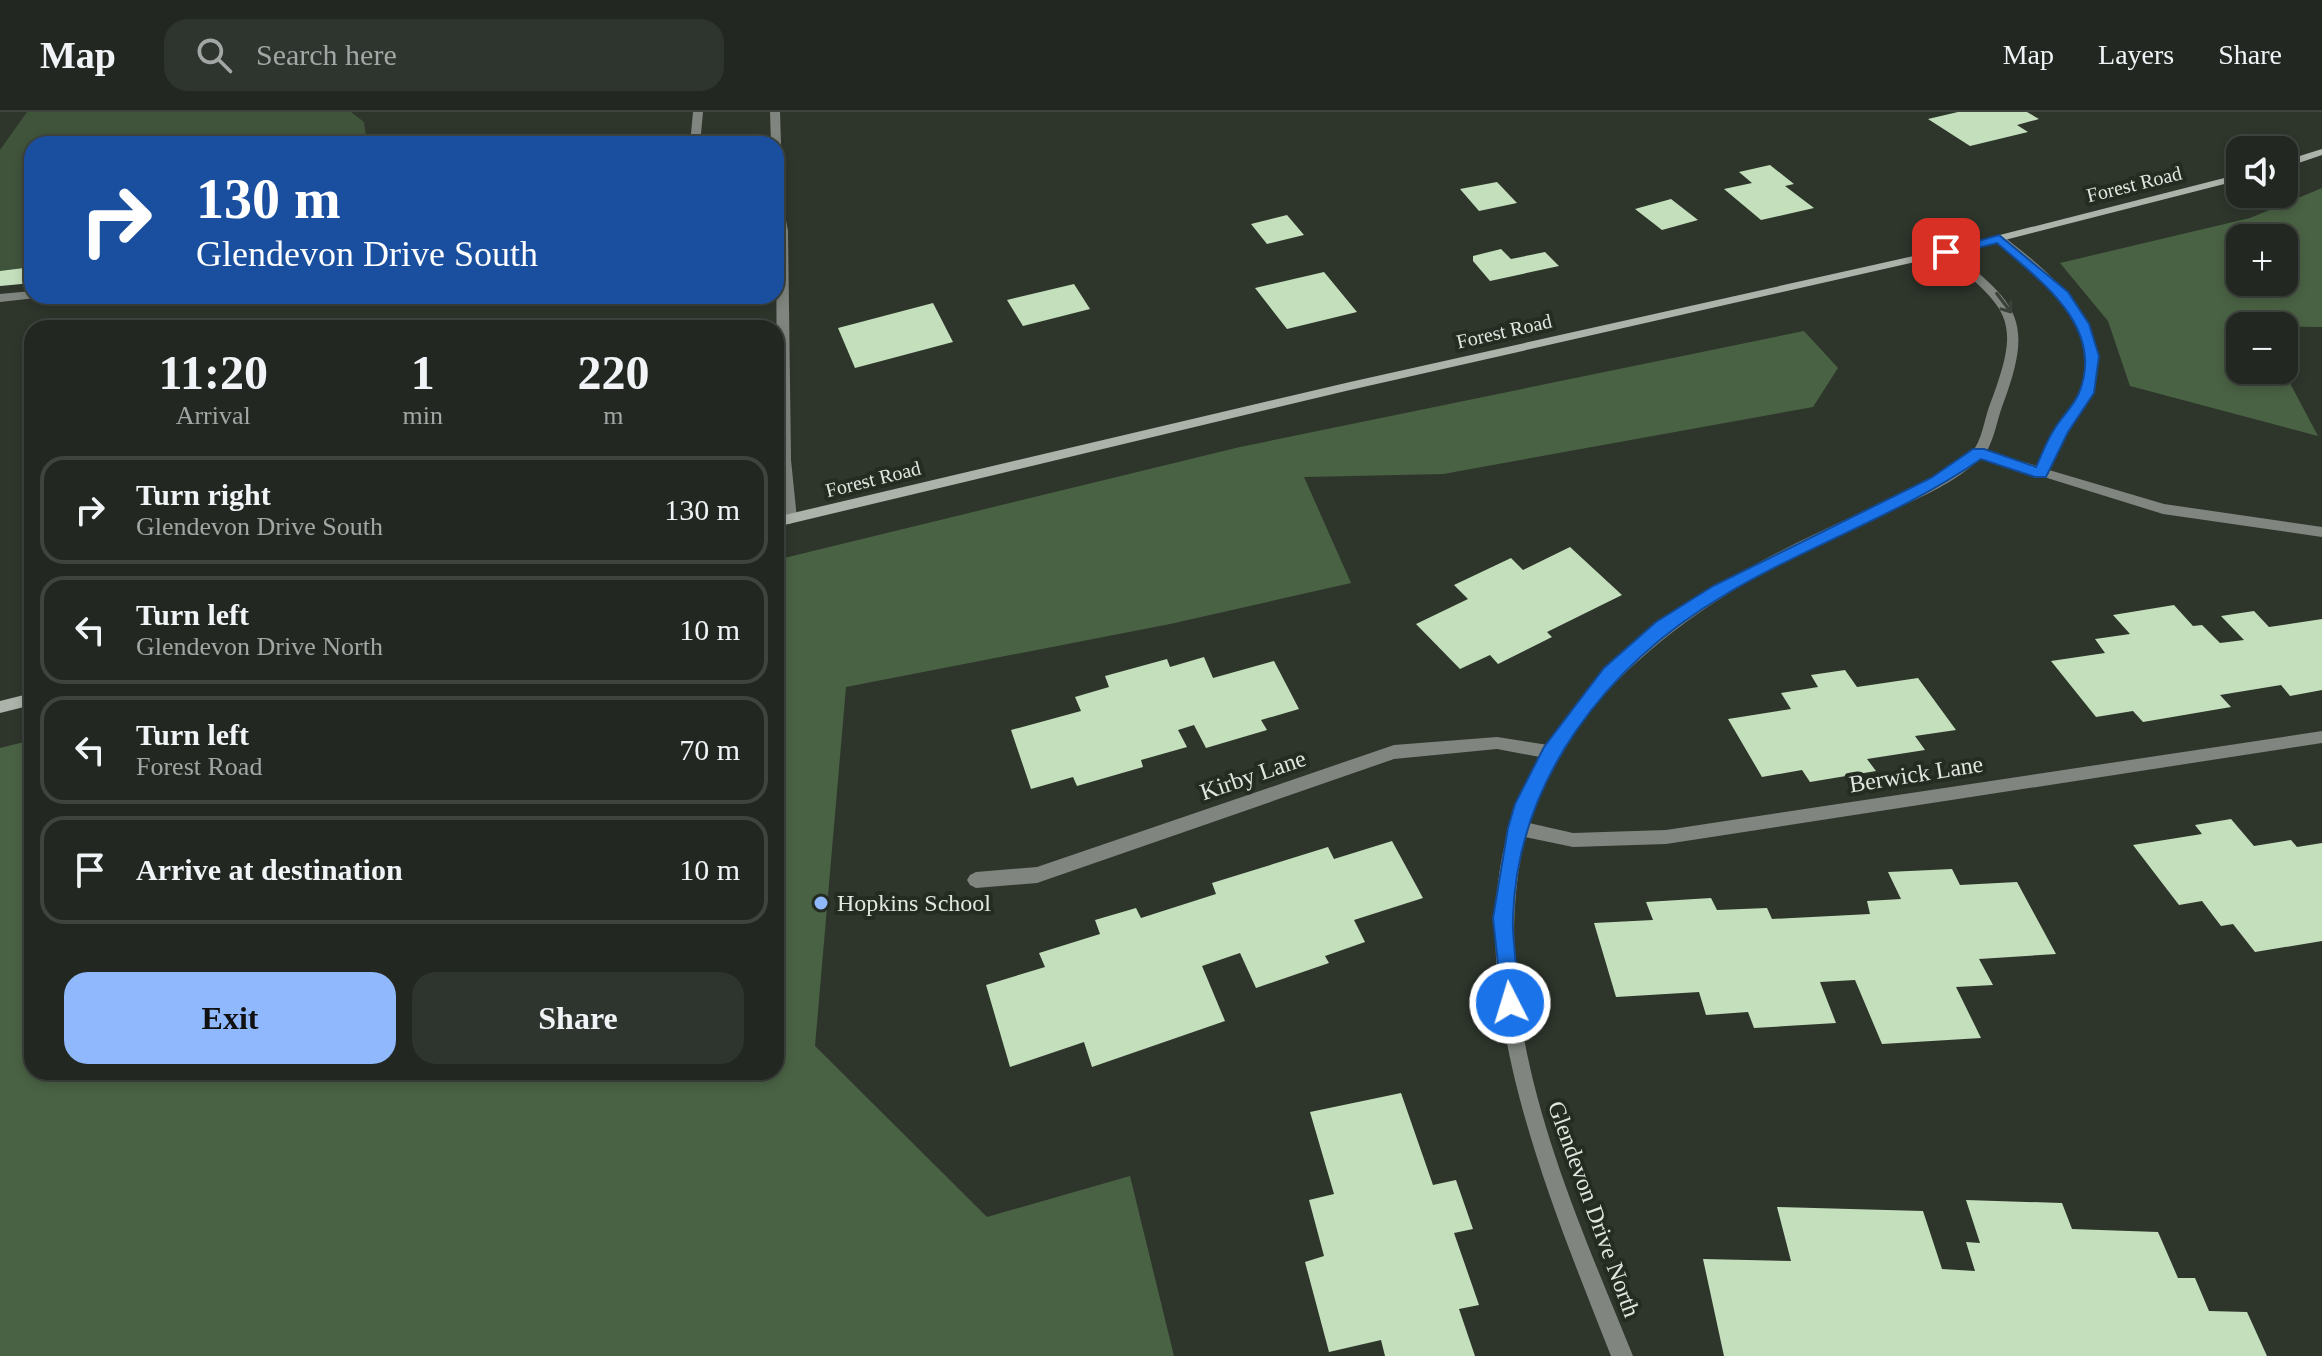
<!DOCTYPE html>
<meta charset="utf-8">
<style>
:root{--surface:#222821;--page:#2e342e;--text:#f1f3f6;--muted:#a2a6a5;--line:#3f443f;--accent:#90b8fd}
body{margin:0;font-family:"Times New Roman",serif;background:var(--page);color:var(--text);height:100vh;display:flex;flex-direction:column;font-size:30px;white-space:nowrap}
*{box-sizing:border-box;margin:0}
p{font-size:26px;color:var(--muted)}
.icon{flex:none;width:44px;height:44px;fill:none;stroke:currentColor;stroke-width:2;stroke-linecap:round;stroke-linejoin:round}
.map{position:relative;flex:1;overflow:hidden}
.side{position:absolute;left:24px;top:208px;width:760px;height:760px;display:flex;flex-direction:column;background:var(--surface);border-radius:24px;box-shadow:0 4px 12px #0003,0 0 0 2px var(--line)}
.side>*{flex:none}
.top-card{position:absolute;left:24px;top:24px;width:760px;height:168px;border-radius:24px;box-shadow:0 4px 12px #0003,0 0 0 2px var(--line);background:#1a4fa0;color:#fff;overflow:hidden}
.tools{position:absolute;left:2226px;top:24px;display:grid;gap:16px}
.tools a{display:grid;place-items:center;width:72px;height:72px;border-radius:16px;background:var(--surface);box-shadow:0 4px 12px #0003,0 0 0 2px var(--line);font-size:40px}
.pin{position:absolute;display:grid;place-items:center;width:68px;height:68px;color:#fff;margin:-34px;border-radius:16px;box-shadow:0 4px 12px #0006}
.me{position:absolute;width:88px;margin:-44px;rotate:355deg;stroke-linejoin:round;filter:drop-shadow(0 0 6px #0008)}
.turn{display:flex;align-items:center;gap:28px;height:168px;padding:0 40px;font-size:36px}
.turn .icon{width:104px;height:104px;stroke-width:2.5}
.turn b{display:block;font-size:56px;line-height:68px}
.eta{display:flex;justify-content:space-evenly;align-items:center;height:136px;text-align:center}
.eta b{font-size:48px;font-weight:600;line-height:56px}
.primary-button{display:flex;gap:16px;margin-top:auto;padding:16px 40px}
.primary-button a{flex:1;height:92px;border-radius:24px;background:var(--accent);color:#111;font-size:32px;font-weight:600;line-height:92px;text-align:center}
.primary-button a+a{background:var(--page);color:var(--text)}
ul{padding:0;list-style:none}
li{display:flex;align-items:center;gap:24px;height:108px;margin:0 16px 12px;padding:0 24px;border:4px solid var(--line);border-radius:24px}
li div{flex:1}
li b{display:block;font-size:30px}
li em{font-style:normal}
header{display:flex;align-items:center;gap:48px;box-sizing:border-box;height:112px;padding:0 40px;background:var(--surface);border-bottom:2px solid var(--line)}
header strong{font-size:38px}
nav{display:flex;gap:44px;margin-inline-start:auto;font-size:28px}
.search{width:560px;height:72px;background:var(--page);display:flex;align-items:center;gap:20px;box-sizing:border-box;padding:0 28px;border-radius:24px;color:var(--muted);font-size:30px}
.map>svg:first-child{display:block}
.green{fill:#40533b}
.forest{fill:#4a6244;fill-rule:evenodd}
.building{fill:#c4dfbc}
.lines{fill:none;stroke-linecap:round;stroke-linejoin:round}
.service{fill:#80857f;fill-rule:evenodd}
.minor{fill:#80857f;fill-rule:evenodd}
.secondary{fill:#acb3aa;fill-rule:evenodd}
.oneway{stroke:#3b4239}
.route{fill:#1a73e8;stroke:#114b97;stroke-width:2}
.poi-dot{fill:#90b8fd;stroke:#242c22;stroke-width:3}
.labels{text-anchor:middle;dominant-baseline:central;stroke-width:8;stroke-linejoin:round;paint-order:stroke}
.far-street-label{font-size:20px;fill:#e1e6df;stroke:#242c22}
.street-label{font-size:24px;fill:#e1e6df;stroke:#242c22}
.poi-label{font-size:24px;fill:#e1e6df;stroke:#242c22;text-anchor:start}
</style>
<header>
<strong>Map</strong>
<div class="search"><svg class="icon" aria-label="search" viewBox="0 0 24 24"><circle cx="10" cy="10" r="6"/><path d="M15 15l6 6"/></svg>Search here</div>
<nav><a>Map</a><a>Layers</a><a>Share</a></nav>
</header>
<div class="map">
<svg width="2322" height="1244" viewBox="0 0 2322 1244">
<rect width="100%" height="100%" fill="#2e362c"/>
<path class="green" d="M 27,0 L 351,0 L 364,10 L 367,32 L 32,32 L 32,171 L 0,174 L 0,38 Z"/>
<g class="forest">
<path d="M 2322,76 L 2322,215 L 2240,214 L 2240,258 L 2283,258 L 2318,324 L 2130,274 L 2108,209 L 2060,151 L 2250,106 ZM 2240,126 L 2284,126 L 2284,170 L 2240,170 Z"/>
<path d="M 1804,219 L 1838,256 L 1813,295 L 1443,362 L 1304,365 L 1351,471 L 1170,512 L 846,575 L 815,934 L 987,1105 L 1130,1064 L 1174,1244 L 0,1244 L 0,636 L 32,628 L 32,960 L 776,960 L 776,448 L 1240,335 Z"/>
</g>
<g class="building">
<path d="M 1958,0 L 2027,0 L 2039,7 L 2017,13 L 2028,20 L 1970,34 L 1928,7 Z"/>
<path d="M 1770,53 L 1794,72 L 1785,74 L 1814,96 L 1761,108 L 1724,77 L 1752,71 L 1739,60 Z"/>
<path d="M 1497,70 L 1517,91 L 1479,99 L 1460,77 Z"/>
<path d="M 1671,87 L 1698,108 L 1662,118 L 1635,97 Z"/>
<path d="M 1287,103 L 1304,123 L 1267,132 L 1251,112 Z"/>
<path d="M 1501,137 L 1511,147 L 1545,140 L 1559,154 L 1490,169 L 1473,149 L 1473,144 Z"/>
<path d="M 32,155 L 32,171 L 0,174 L 0,159 Z"/>
<path d="M 1324,160 L 1357,200 L 1287,217 L 1255,176 Z"/>
<path d="M 1074,172 L 1090,197 L 1023,214 L 1007,188 Z"/>
<path d="M 933,191 L 953,230 L 855,256 L 838,216 Z"/>
<path d="M 1570,435 L 1622,483 L 1547,520 L 1552,525 L 1498,552 L 1490,543 L 1460,557 L 1416,512 L 1468,487 L 1454,473 L 1511,446 L 1523,458 Z"/>
<path d="M 2174,493 L 2193,514 L 2202,513 L 2220,531 L 2244,528 L 2221,504 L 2254,499 L 2269,515 L 2322,507 L 2322,578 L 2290,584 L 2281,573 L 2220,583 L 2231,595 L 2143,610 L 2133,599 L 2096,605 L 2051,549 L 2105,541 L 2095,527 L 2130,522 L 2113,503 Z"/>
<path d="M 1204,545 L 1213,566 L 1274,549 L 1299,597 L 1261,608 L 1267,618 L 1206,636 L 1194,613 L 1178,618 L 1187,635 L 1141,648 L 1143,655 L 1077,674 L 1073,665 L 1031,677 L 1011,618 L 1081,599 L 1075,585 L 1109,575 L 1105,564 L 1167,547 L 1170,555 Z"/>
<path d="M 1845,558 L 1857,575 L 1918,566 L 1956,618 L 1915,624 L 1925,638 L 1867,647 L 1876,659 L 1810,670 L 1802,658 L 1762,665 L 1728,607 L 1791,597 L 1781,581 L 1818,575 L 1811,563 Z"/>
<path d="M 2231,707 L 2254,734 L 2291,728 L 2297,735 L 2322,731 L 2322,829 L 2255,840 L 2233,812 L 2221,814 L 2202,789 L 2179,793 L 2133,733 L 2202,722 L 2195,713 Z"/>
<path d="M 1392,729 L 1423,786 L 1354,808 L 1365,830 L 1325,844 L 1329,851 L 1256,876 L 1240,841 L 1202,854 L 1225,909 L 1092,955 L 1084,930 L 1010,955 L 986,873 L 1045,855 L 1039,841 L 1100,822 L 1095,808 L 1136,796 L 1141,806 L 1216,782 L 1212,771 L 1328,735 L 1334,747 Z"/>
<path d="M 1952,757 L 1960,773 L 2017,770 L 2056,842 L 1979,847 L 1993,873 L 1956,875 L 1981,926 L 1882,932 L 1855,868 L 1820,870 L 1836,911 L 1754,916 L 1748,900 L 1706,903 L 1699,880 L 1616,885 L 1594,811 L 1653,808 L 1646,790 L 1711,786 L 1717,798 L 1767,796 L 1772,807 L 1870,802 L 1867,789 L 1901,787 L 1888,760 Z"/>
<path d="M 1401,981 L 1433,1073 L 1456,1068 L 1473,1117 L 1454,1121 L 1479,1193 L 1459,1197 L 1475,1244 L 1385,1244 L 1381,1228 L 1329,1240 L 1305,1150 L 1324,1144 L 1309,1088 L 1334,1082 L 1310,1000 Z"/>
<path d="M 1966,1088 L 2062,1091 L 2072,1117 L 2158,1120 L 2178,1166 L 2195,1166 L 2209,1199 L 2247,1200 L 2267,1244 L 1724,1244 L 1703,1147 L 1791,1149 L 1777,1095 L 1923,1099 L 1942,1157 L 1975,1159 L 1966,1130 L 1980,1131 Z"/>
</g>
<g class="lines">
<g class="service">
<path d="M 693,0 L 703,0 L 700,32 L 690,32 Z"/>
<path d="M 770,0 L 780,0 L 781,32 L 776,35 L 776,32 L 771,32 Z"/>
<path d="M 776,80 L 781,83 L 788,119 L 791,348 L 797,407 L 790,412 L 783,407 L 777,348 Z"/>
<path d="M 32,179 L 32,184 L 36,186 L 0,190 L 0,182 Z"/>
</g>
<path class="minor" d="M 1995,124 L 2003,124 C 2050,161 2120,215 2091,283 C 2086,296 2075,307 2067,319 C 2060,331 2055,344 2049,358 L 2164,392 L 2322,415 L 2322,425 L 2163,402 L 2044,365 L 2035,365 L 2033,362 L 1981,346 C 1944,381 1892,396 1847,418 C 1746,466 1652,520 1582,609 C 1558,640 1537,673 1529,711 L 1573,721 L 1666,718 L 2322,619 L 2322,631 L 1666,732 L 1573,735 L 1525,725 C 1484,904 1567,1081 1633,1244 L 1611,1244 C 1543,1070 1433,821 1540,645 L 1497,637 L 1394,647 L 1037,771 L 976,776 L 970,773 L 967,768 L 970,763 L 976,760 L 1037,755 L 1394,633 L 1497,625 L 1548,633 C 1623,521 1729,461 1849,406 C 1887,388 1944,371 1972,340 C 1982,328 1984,309 1989,295 C 2022,208 2012,199 1942,142 L 1942,138 L 1950,138 C 2017,191 2035,207 2003,292 C 1997,308 1995,324 1987,339 L 2037,354 C 2044,339 2051,324 2060,310 C 2066,301 2073,294 2078,285 C 2110,218 2040,165 1995,128 Z"/>
<g class="secondary">
<path d="M 2322,37 L 2322,43 L 2284,56 L 2284,49 Z"/>
<path d="M 2240,62 L 2240,68 L 1946,143 L 1350,278 L 776,415 L 776,405 L 1350,270 L 1945,137 Z"/>
<path d="M 32,581 L 32,593 L 0,601 L 0,589 Z"/>
</g>
</g>
<defs><path id="oneway-shaft" d="M-6 0H5M1.5-3L5.5 0L1.5 3" fill="none" stroke-width="1.6" stroke-linecap="round" stroke-linejoin="round" transform="scale(2)"/></defs>
<use class="oneway" href="#oneway-shaft" transform="translate(2004 191) rotate(53)"/>
<path class="route" d="M 1999,123 L 2068,180 L 2089,212 L 2099,244 L 2094,281 L 2068,320 L 2046,365 L 2035,365 L 1981,347 C 1900,403 1806,434 1723,484 C 1608,552 1517,667 1513,806 C 1512,833 1518,863 1521,891 L 1518,898 L 1510,900 L 1503,898 L 1493,806 L 1508,716 L 1515,692 L 1544,635 L 1604,556 L 1656,510 L 1713,474 L 1931,366 L 1973,337 L 1984,337 L 2036,355 C 2042,342 2047,328 2055,316 C 2062,305 2074,293 2079,281 C 2106,214 2039,168 1997,131 L 1946,144 L 1939,140 Z"/>
<circle class="poi-dot" cx="821" cy="791" r="8"/>
<g class="labels">
<g class="far-street-label">
<text transform="translate(2134 72) rotate(-14)">Forest Road</text>
<text transform="translate(1504 219) rotate(-13)">Forest Road</text>
<text transform="translate(873 367) rotate(-14)">Forest Road</text>
</g>
<g class="street-label">
<text transform="translate(1916 662) rotate(-9)">Berwick Lane</text>
<text transform="translate(1253 663) rotate(-19)">Kirby Lane</text>
<text transform="translate(1594 1097) rotate(70)">Glendevon Drive North</text>
</g>
<g class="poi-label">
<text x="837" y="791">Hopkins School</text>
</g>
</g>
</svg>
<div class="tools">
<a><svg class="icon" aria-label="sound" viewBox="0 0 24 24"><path d="M4 9h4l5-4v14l-5-4H4zM17 9q2 3 0 6"/></svg></a>
<a>+</a>
<a>−</a>
</div>
<div class="pin" style="left:1946px;top:140px;background:#d93025"><svg class="icon" aria-label="arrive" viewBox="0 0 24 24"><path d="M6 21V4h12l-3 4 3 4H6"/></svg></div>
<svg class="me" style="left:1510px;top:891px" viewBox="-20 -20 40 40"><circle r="17" fill="#1a73e8" stroke="#fff" stroke-width="3"/><path d="M0-11L8 9 0 5-8 9z" fill="#fff"/></svg>
<div class="top-card">
<div class="turn"><svg class="icon" aria-label="right" viewBox="0 0 24 24"><path d="M7 20v-9h11M14 6l5 5-5 5"/></svg><div><b>130 m</b>Glendevon Drive South</div></div>
</div>
<section class="side">
<div class="eta">
<div><b>11:20</b><p>Arrival</p></div>
<div><b>1</b><p>min</p></div>
<div><b>220</b><p>m</p></div>
</div>
<ul>
<li><svg class="icon" aria-label="right" viewBox="0 0 24 24"><path d="M7 20v-9h11M14 6l5 5-5 5"/></svg><div><b>Turn right</b><p>Glendevon Drive South</p></div><em>130 m</em></li>
<li><svg class="icon" aria-label="left" viewBox="0 0 24 24"><path d="M17 20v-9H6M10 6l-5 5 5 5"/></svg><div><b>Turn left</b><p>Glendevon Drive North</p></div><em>10 m</em></li>
<li><svg class="icon" aria-label="left" viewBox="0 0 24 24"><path d="M17 20v-9H6M10 6l-5 5 5 5"/></svg><div><b>Turn left</b><p>Forest Road</p></div><em>70 m</em></li>
<li><svg class="icon" aria-label="arrive" viewBox="0 0 24 24"><path d="M6 21V4h12l-3 4 3 4H6"/></svg><div><b>Arrive at destination</b></div><em>10 m</em></li>
</ul>
<div class="primary-button"><a>Exit</a><a>Share</a></div>
</section>
</div>
